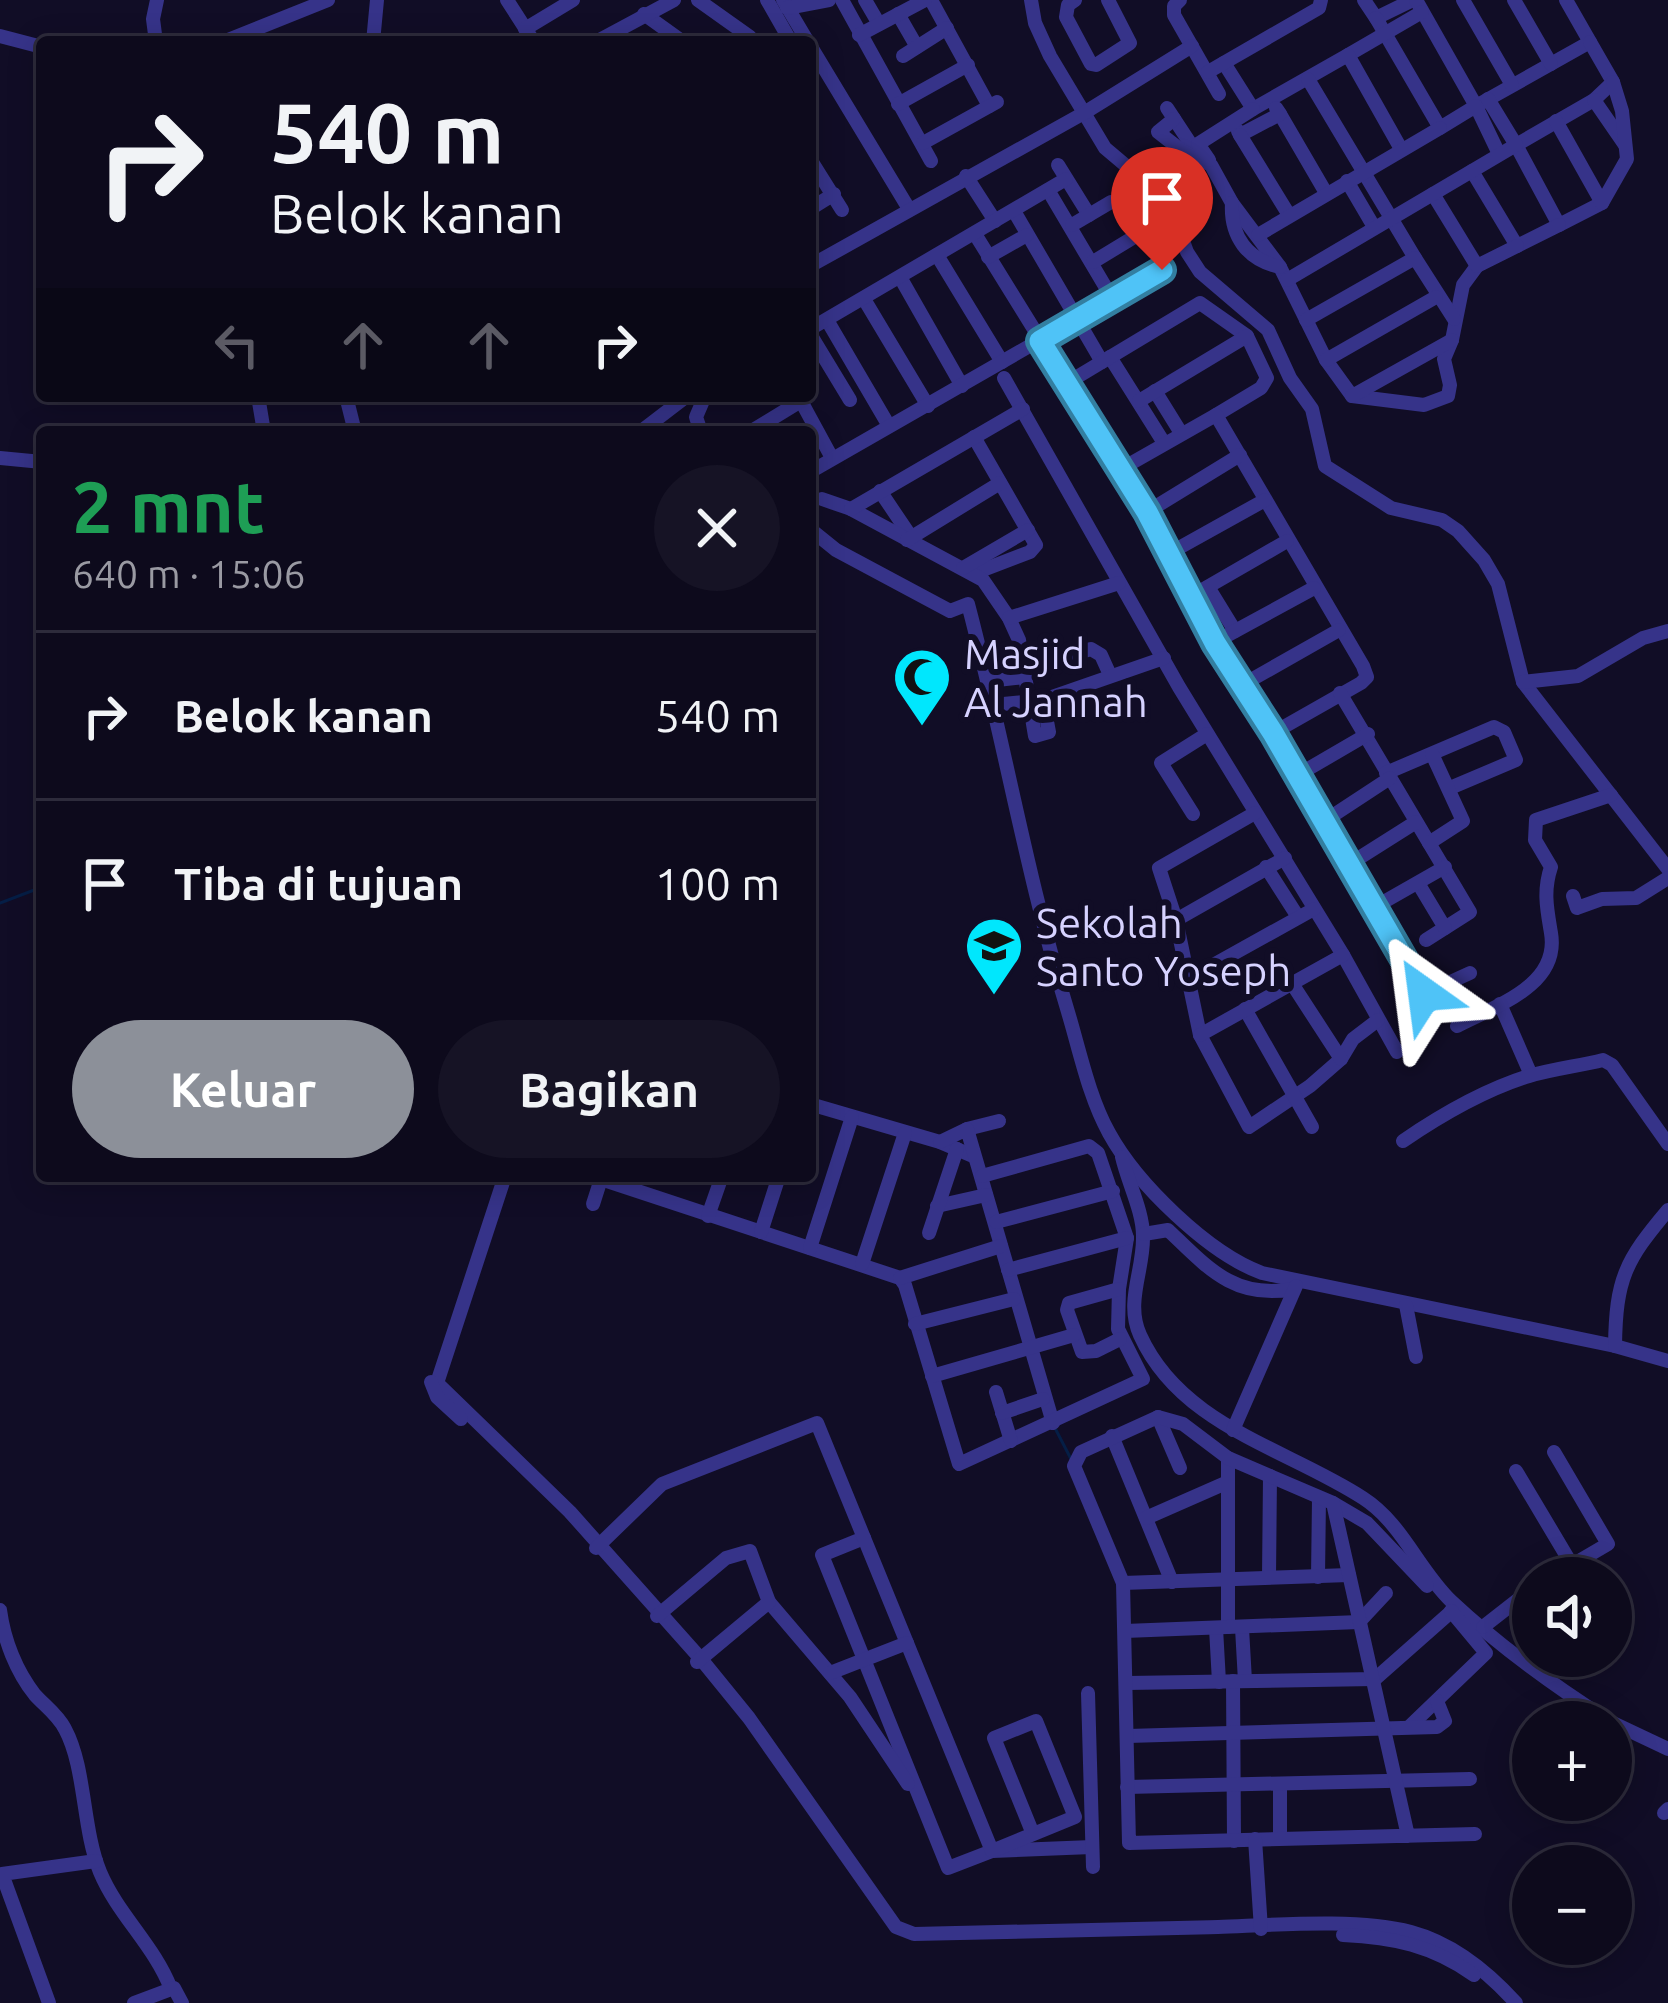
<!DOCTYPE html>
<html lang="id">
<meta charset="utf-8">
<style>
:root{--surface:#0d0a1c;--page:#161325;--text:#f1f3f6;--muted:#9a9aa3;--line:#2d2b3b;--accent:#8c9099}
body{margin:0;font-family:Ubuntu,sans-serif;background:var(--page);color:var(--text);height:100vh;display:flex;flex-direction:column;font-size:45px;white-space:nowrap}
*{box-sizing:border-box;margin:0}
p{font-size:39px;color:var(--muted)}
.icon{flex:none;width:66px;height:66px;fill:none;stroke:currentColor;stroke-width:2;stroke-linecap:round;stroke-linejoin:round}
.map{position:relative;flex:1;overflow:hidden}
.drawer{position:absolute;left:36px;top:426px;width:780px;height:756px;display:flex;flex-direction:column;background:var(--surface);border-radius:12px;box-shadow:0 6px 30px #0003,0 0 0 3px var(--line)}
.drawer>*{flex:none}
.guide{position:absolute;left:36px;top:36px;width:780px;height:366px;border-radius:12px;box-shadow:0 6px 30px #0003,0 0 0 3px var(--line);background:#0d0a1c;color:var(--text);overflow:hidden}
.fabs{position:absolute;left:1512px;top:1557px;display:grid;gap:24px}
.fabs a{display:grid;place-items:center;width:120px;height:120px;border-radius:50%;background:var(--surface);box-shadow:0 6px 30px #0003,0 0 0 3px var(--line);font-size:60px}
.pin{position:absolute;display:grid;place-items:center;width:102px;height:102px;color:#fff;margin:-123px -51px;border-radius:50% 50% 50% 0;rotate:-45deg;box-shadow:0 0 12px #0007}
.pin .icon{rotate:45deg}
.me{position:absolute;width:132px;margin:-66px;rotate:329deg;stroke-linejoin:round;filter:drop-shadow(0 0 9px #0008)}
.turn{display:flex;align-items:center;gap:42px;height:252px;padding:0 36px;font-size:54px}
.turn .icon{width:156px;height:156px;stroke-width:2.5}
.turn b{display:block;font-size:84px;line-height:102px}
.lanes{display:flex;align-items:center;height:114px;padding:0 36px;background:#0003;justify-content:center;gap:60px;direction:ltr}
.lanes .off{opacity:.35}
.round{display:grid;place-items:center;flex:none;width:126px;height:126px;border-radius:63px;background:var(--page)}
.head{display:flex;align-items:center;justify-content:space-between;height:204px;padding:0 36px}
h1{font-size:72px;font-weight:600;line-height:90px;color:#1e9e55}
.primary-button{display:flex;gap:24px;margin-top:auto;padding:24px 36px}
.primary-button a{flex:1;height:138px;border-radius:72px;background:var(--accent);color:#fff;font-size:48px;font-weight:600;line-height:138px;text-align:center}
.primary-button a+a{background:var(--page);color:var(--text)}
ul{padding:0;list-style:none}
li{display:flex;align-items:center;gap:36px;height:168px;padding:0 36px;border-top:3px solid var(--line)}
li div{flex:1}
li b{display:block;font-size:45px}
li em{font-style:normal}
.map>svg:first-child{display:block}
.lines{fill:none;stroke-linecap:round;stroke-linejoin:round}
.stream{stroke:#051e46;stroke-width:3}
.minor{stroke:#363389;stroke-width:14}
.route-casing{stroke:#337fa1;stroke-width:30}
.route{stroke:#4fc3f7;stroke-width:21}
.labels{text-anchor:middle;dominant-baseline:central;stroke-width:12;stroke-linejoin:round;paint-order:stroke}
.poi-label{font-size:42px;fill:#d6d2ff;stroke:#110d26;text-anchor:start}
</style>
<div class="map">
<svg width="1668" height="2003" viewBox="0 0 1668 2003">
<rect width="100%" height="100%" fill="#110d26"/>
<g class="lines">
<g class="stream">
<path d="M 0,903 L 42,887"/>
<path d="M 1056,1430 L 1071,1459"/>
</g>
<g class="minor">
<path d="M 507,0 L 534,42"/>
<path d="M 698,0 L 750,37"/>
<path d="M 767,0 L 791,42"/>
<path d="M 783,0 L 808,42"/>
<path d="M 842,0 L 931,161"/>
<path d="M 865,0 L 879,24"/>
<path d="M 931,0 L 989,106"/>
<path d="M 1031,0 L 1035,23 L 1050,56 L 1105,148 L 1169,202 L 1187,252 L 1200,272 L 1268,330 L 1290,378 L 1312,409 L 1325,466 L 1391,508 L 1442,520 L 1458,531 L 1484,560 L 1498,584 L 1523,682 L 1668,869"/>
<path d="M 1075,0 L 1068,5 L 1066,17 L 1091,64 L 1096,65 L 1130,43 L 1108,0"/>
<path d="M 1180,0 L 1174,6 L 1174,15 L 1219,94"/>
<path d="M 1364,0 L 1376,18 L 1413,0"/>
<path d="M 1416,0 L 1476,106 L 1590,42 L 1566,0"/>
<path d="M 1463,0 L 1512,85"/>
<path d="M 1514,0 L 1551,64"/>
<path d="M 787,8 L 829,0"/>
<path d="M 644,14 L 683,42"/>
<path d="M 898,14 L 917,47"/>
<path d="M 1376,18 L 1440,128 L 1476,106 L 1499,154"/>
<path d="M 525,29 L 573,0"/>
<path d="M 859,35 L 925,0"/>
<path d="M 0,36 L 42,47"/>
<path d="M 156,42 L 153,19 L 157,0"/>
<path d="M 223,42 L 328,0"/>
<path d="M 373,42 L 377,0"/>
<path d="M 596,42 L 674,0"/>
<path d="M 1590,42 L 1613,82 L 1594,100 L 1516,145 L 1559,225 L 1602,203"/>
<path d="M 810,45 L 909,209"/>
<path d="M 1348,55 L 1422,12"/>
<path d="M 903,56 L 947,28"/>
<path d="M 1224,63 L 1253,109 L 1348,55 L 1401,149"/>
<path d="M 1208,72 L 1319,8 L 1321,0"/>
<path d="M 1308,79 L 1415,258"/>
<path d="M 1594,100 L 1625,145"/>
<path d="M 898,104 L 968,65"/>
<path d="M 1167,108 L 1190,143 L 1181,150"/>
<path d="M 1280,114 L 1326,193"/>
<path d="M 1174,119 L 1158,132 L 1181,150 L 1211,165 L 1232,203 L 1280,267 L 1326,360 L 1352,396 L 1424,405 L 1448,396 L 1450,385 L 1444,359 L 1452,340 L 1463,285 L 1477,266"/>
<path d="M 1556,121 L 1602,203 L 1627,159 L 1622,111 L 1613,82"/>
<path d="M 1238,131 L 1240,135 L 1280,114 L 1276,108"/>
<path d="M 1240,135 L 1289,215"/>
<path d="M 923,143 L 997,102"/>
<path d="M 810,159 L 842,210"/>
<path d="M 1209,160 L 1198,144 L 1253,109"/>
<path d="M 1058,165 L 1089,215"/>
<path d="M 1472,171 L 1517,246 L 1559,225"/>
<path d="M 966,176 L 995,221"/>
<path d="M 1347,181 L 1374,227"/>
<path d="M 1048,190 L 1112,298"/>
<path d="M 1433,194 L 1477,266 L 1517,246"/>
<path d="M 1232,203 C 1230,236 1247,260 1280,267"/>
<path d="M 810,209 L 834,194"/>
<path d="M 1014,211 L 1102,362"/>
<path d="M 1072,225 L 1111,202"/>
<path d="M 975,234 L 1147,512 L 1215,642 L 1273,733 L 1419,987 L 1424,994 L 1470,973"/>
<path d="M 1258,235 L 1440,128"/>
<path d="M 937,255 L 1002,362"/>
<path d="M 988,257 L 1027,235"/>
<path d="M 1093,262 L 1149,228"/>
<path d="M 810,266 L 1084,113 L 1192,46"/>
<path d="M 900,277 L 962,386"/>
<path d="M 1287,280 L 1516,145 L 1488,99"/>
<path d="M 864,299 L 928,406"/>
<path d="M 827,320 L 889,426"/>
<path d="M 1306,320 L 1415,258 L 1454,319"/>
<path d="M 810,329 L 1066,179"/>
<path d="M 810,334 L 850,400"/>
<path d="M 1110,357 L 1164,443"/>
<path d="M 1326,360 L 1436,297"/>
<path d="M 1004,378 L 1179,687 L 1343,955 L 1397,1052"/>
<path d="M 1067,383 L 1200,303 L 1247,336 L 1267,378 L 1261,388 L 1216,415"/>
<path d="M 1155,391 L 1181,433"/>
<path d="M 258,396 L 264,432"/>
<path d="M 346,396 L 355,432"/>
<path d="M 1352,396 L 1452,340"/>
<path d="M 801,401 L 832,458"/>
<path d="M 1139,401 L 1247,336"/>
<path d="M 640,432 L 687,396"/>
<path d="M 701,432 L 696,417 L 705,396"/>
<path d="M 750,432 L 809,396"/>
<path d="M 974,437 L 1036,545 L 1030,552 L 975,573"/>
<path d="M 0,458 L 42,462"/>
<path d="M 1121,469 L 1216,415 L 1363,666 L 1367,677 L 1361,683 L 1273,733"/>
<path d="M 810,472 L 1162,270"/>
<path d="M 880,491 L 911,537"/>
<path d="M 822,499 L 851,509 L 983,580 L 1009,618 L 1019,640 L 1035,736 L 1049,732 L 1043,700"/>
<path d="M 851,509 L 1023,409"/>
<path d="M 1147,512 L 1240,455"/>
<path d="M 810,529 L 836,550 L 950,611 L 968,604 C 1004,740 1027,878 1068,1012 C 1080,1052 1089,1097 1109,1133 C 1137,1184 1208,1253 1262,1273 L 1615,1346 L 1668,1361"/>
<path d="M 907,540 L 1000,483"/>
<path d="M 1168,554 L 1265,500"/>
<path d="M 963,568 L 1028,530"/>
<path d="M 1208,587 L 1235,631"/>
<path d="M 1190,597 L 1287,541"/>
<path d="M 1009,618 L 1119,583"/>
<path d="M 1215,642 L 1314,588"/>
<path d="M 1023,669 L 1091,649 L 1101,655 L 1110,675"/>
<path d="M 988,681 L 1025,677"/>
<path d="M 1523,682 L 1578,676 L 1643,638 L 1668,631"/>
<path d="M 1242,685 L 1339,630"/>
<path d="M 1340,693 L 1470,912 L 1426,940"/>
<path d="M 993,705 L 1043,700 L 1164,658"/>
<path d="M 1386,773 L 1494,727 L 1504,732 L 1516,760 L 1450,788"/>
<path d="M 1296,776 L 1368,734"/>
<path d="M 1255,813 L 1159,868 L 1176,920 L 1200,1035 L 1249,1127 L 1310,1086 L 1341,1059 L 1353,1039 L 1378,1020"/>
<path d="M 1193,814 L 1161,763 L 1207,734"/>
<path d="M 1323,822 L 1390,778"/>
<path d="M 1429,843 L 1463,821 L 1432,754"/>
<path d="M 1348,865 L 1416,822"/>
<path d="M 1266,867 L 1298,917"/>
<path d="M 1418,883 L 1445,928"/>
<path d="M 1573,896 L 1577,908 L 1602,899 L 1636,898 L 1668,878"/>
<path d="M 1373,908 L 1445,867"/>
<path d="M 1176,920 L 1285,858"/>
<path d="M 1188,979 L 1314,909"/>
<path d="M 1291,982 L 1341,1059"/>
<path d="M 1500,1004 L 1531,1075"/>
<path d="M 1245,1009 L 1312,1127"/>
<path d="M 1457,1026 C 1495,1006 1560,986 1551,933 C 1547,909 1543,891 1551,867 L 1535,840 L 1536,820 L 1611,795"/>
<path d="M 1200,1035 L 1343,955"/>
<path d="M 810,1104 L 940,1142 L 973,1156"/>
<path d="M 967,1129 L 999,1121"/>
<path d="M 1403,1141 C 1441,1115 1484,1090 1529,1076 C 1553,1069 1579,1066 1603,1060 L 1612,1065 L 1668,1144"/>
<path d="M 940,1142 L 967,1129 L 1053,1423"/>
<path d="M 1122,1157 C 1128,1183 1143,1211 1143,1236 C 1144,1270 1125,1302 1140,1335 C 1181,1426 1286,1448 1363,1498 C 1402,1523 1418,1569 1451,1601 C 1499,1646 1556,1687 1611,1722"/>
<path d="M 505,1176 L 437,1383 L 570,1512 L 701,1659 L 749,1718 L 896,1927 L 914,1934 C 1016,1932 1117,1930 1218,1927 C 1274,1925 1358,1918 1411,1932 C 1452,1943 1488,1972 1516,2003"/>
<path d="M 601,1179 L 900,1278 L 905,1285 L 959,1464 L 1143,1379 L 1118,1329 L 1119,1289 L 1127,1238 L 1098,1153 L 1089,1146 L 982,1176"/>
<path d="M 593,1204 L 602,1176"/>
<path d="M 937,1206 L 986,1195"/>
<path d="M 708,1216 L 722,1176"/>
<path d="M 996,1222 L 1113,1191"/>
<path d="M 761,1232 L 779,1176"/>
<path d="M 929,1233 L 957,1149"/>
<path d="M 1144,1234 L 1168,1230 C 1207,1267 1234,1300 1293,1289"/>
<path d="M 810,1248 L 852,1117"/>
<path d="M 862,1264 L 905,1133"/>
<path d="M 1008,1270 L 1127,1238"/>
<path d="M 900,1278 L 1001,1246"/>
<path d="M 1119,1289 L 1069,1303 L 1067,1310 L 1082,1352 L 1096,1351 L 1120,1339"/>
<path d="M 1406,1305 L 1416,1357"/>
<path d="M 915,1324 L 1014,1299"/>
<path d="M 1615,1346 C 1616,1279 1625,1261 1668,1210"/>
<path d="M 932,1376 L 1074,1335"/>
<path d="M 431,1382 L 437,1397 L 461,1419"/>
<path d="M 996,1392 L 1011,1441"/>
<path d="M 1002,1413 L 1043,1399"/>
<path d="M 1158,1417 L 1180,1468"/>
<path d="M 1233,1430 L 1296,1286"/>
<path d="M 1112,1436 L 1172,1582"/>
<path d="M 1516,1471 L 1572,1565"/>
<path d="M 1333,1503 L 1367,1523 L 1427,1586"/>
<path d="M 1146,1518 L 1228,1482"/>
<path d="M 864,1538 L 822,1555 L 948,1868 L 992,1851 L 1092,1847"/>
<path d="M 596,1548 L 662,1484 L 817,1423 L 992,1851 L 1075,1817 L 1036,1721 L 994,1738 L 1033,1834"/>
<path d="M 1269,1577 L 1270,1476"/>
<path d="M 1318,1577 L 1319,1498"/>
<path d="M 1550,1578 L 1608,1544 L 1554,1452"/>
<path d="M 1123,1583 L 1349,1575"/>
<path d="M 769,1602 L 850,1697 L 908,1784"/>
<path d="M 0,1610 C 4,1640 16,1671 35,1695 C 45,1706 58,1715 65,1729 C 86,1768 82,1828 100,1872 C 118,1915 154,1945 171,1989"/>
<path d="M 657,1616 L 726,1558 L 750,1551 L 769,1602 L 697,1662"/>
<path d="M 1228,1627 L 1228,1458"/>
<path d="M 1483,1627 L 1533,1588"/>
<path d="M 1216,1628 L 1219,1682"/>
<path d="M 1242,1628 L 1245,1681"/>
<path d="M 1125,1631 L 1359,1622 L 1386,1593"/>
<path d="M 830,1673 L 907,1643"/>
<path d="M 1233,1681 L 1234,1841"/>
<path d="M 1127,1683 L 1375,1679 L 1452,1611"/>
<path d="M 1088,1693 L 1093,1867"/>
<path d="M 1611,1722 L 1668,1749"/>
<path d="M 1409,1727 L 1486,1653 L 1451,1611"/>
<path d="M 1128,1736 L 1437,1727 L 1445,1721 L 1437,1701"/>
<path d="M 1280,1785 L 1280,1838"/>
<path d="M 1127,1787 L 1470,1779"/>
<path d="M 1664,1813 L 1668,1809"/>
<path d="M 1408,1836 L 1333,1503 L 1228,1458 L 1183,1424 L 1158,1417 L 1081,1452 L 1074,1466 L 1123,1583 L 1129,1843 L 1475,1834"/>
<path d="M 1255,1839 L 1261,1929"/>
<path d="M 1343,1935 C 1393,1937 1433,1946 1474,1975"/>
<path d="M 49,2003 L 2,1874 L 96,1861"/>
<path d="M 134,2003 L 174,1988 L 182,2003"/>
</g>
</g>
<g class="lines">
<defs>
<path id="route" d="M 1162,270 L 1040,341 L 1147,512 L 1215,643 L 1273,733 L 1424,994"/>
</defs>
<use href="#route" class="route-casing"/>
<use href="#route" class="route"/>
</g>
<defs>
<symbol id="mosque-pin" viewBox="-11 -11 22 30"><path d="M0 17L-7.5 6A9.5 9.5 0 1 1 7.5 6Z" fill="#00e7fd" stroke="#110d26"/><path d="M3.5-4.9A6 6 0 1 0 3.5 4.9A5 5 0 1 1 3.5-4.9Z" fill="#111"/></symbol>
<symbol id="school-pin" viewBox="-11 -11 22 30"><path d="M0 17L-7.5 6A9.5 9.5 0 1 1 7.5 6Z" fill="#00e7fd" stroke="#110d26"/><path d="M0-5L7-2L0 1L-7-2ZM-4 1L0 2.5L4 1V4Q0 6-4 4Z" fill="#111"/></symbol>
</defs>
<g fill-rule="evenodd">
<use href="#mosque-pin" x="889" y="644" width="66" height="90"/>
<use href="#school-pin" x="961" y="913" width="66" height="90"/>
</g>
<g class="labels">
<g class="poi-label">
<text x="964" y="653">Masjid<tspan x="964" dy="48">Al Jannah</tspan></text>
<text x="1036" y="922">Sekolah<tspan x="1036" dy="48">Santo Yoseph</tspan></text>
</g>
</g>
</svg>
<div class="fabs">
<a><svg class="icon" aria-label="sound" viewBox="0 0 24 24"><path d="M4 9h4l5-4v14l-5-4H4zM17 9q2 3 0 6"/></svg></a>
<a>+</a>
<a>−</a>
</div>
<div class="pin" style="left:1162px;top:270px;background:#d93025"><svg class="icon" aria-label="arrive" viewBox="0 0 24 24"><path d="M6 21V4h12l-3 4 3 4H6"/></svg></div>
<svg class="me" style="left:1424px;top:994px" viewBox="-20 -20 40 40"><path d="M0-17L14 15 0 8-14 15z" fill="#4fc3f7" stroke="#fff" stroke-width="4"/></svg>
<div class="guide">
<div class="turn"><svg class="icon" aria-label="right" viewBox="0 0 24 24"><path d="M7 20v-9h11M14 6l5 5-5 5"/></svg><div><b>540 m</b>Belok kanan</div></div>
<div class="lanes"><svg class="icon off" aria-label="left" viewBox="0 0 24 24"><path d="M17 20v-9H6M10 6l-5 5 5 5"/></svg><svg class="icon off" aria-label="ahead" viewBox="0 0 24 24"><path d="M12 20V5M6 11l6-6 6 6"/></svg><svg class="icon off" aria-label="ahead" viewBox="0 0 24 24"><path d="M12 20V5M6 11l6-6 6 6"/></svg><svg class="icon" aria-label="right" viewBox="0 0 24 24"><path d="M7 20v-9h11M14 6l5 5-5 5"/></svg></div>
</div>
<section class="drawer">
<div class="head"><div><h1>2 mnt</h1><p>640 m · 15:06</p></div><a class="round"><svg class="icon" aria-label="close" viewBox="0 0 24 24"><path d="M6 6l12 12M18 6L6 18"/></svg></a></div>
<ul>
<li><svg class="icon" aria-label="right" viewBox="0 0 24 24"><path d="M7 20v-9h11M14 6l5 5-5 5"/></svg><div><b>Belok kanan</b></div><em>540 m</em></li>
<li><svg class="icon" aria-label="arrive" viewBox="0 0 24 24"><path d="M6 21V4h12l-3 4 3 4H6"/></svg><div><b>Tiba di tujuan</b></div><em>100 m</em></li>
</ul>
<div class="primary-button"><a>Keluar</a><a>Bagikan</a></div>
</section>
</div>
